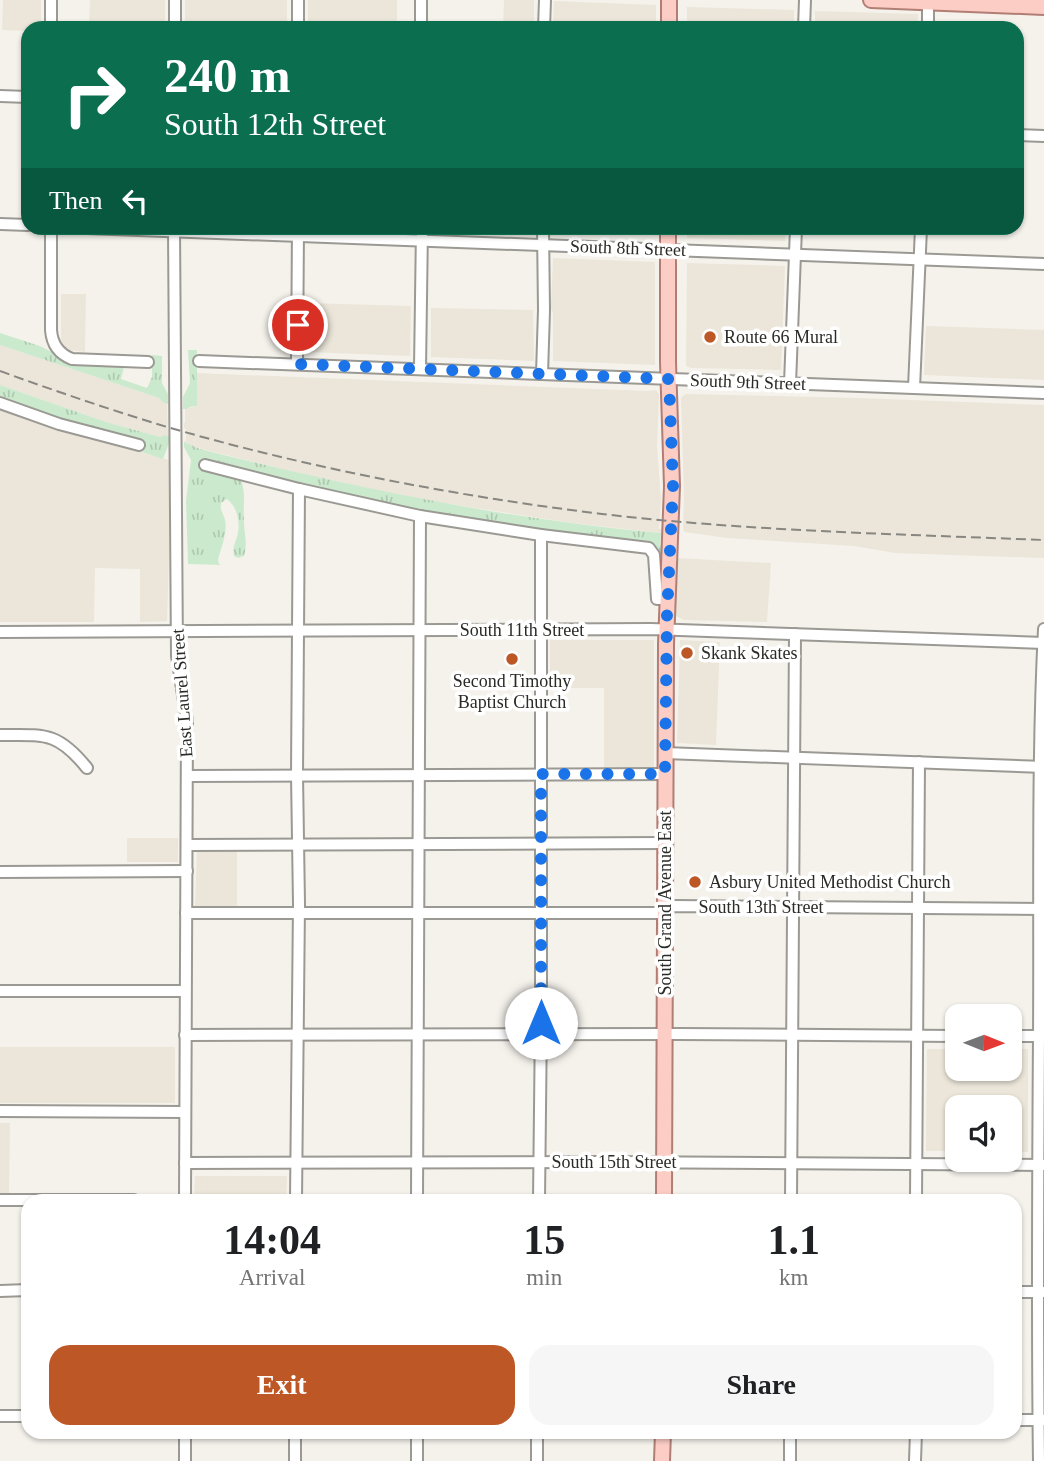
<!DOCTYPE html>
<style>
:root{--surface:#fff;--page:#f6f6f6;--text:#202124;--muted:#757577;--accent:#bd5826}
body{margin:0;font-family:Georgia,serif;background:var(--page);color:var(--text);height:100vh;display:flex;flex-direction:column;font-size:26px;white-space:nowrap}
*{box-sizing:border-box;margin:0}
p{font-size:23px;color:var(--muted)}
.icon{flex:none;width:38px;height:38px;fill:none;stroke:currentColor;stroke-width:2;stroke-linecap:round;stroke-linejoin:round}
.map{position:relative;flex:1;overflow:hidden}
.panel{position:absolute;left:21px;top:1194px;width:1001px;height:245px;display:flex;flex-direction:column;background:var(--surface);border-radius:21px;box-shadow:0 2px 5px #0004}
.panel>*{flex:none}
.banner{position:absolute;left:21px;top:21px;width:1003px;height:214px;border-radius:21px;box-shadow:0 2px 5px #0004;background:#0b6e4f;color:#fff;overflow:hidden}
.needle{width:46px;rotate:91deg}
.controls{position:absolute;left:945px;top:1004px;display:grid;gap:14px}
.controls a{display:grid;place-items:center;width:77px;height:77px;border-radius:14px;background:var(--surface);box-shadow:0 2px 5px #0004;font-size:35px}
.pin{position:absolute;display:grid;place-items:center;width:60px;height:60px;color:#fff;margin:-30px;border:4px solid #fff;border-radius:50%;box-shadow:0 2px 7px #0007}
.me{position:absolute;width:77px;margin:-38px;rotate:0deg;stroke-linejoin:round;filter:drop-shadow(0 0 5px #0008)}
.turn{display:flex;align-items:center;gap:24px;height:147px;padding:0 28px;font-size:32px}
.turn .icon{width:91px;height:91px;stroke-width:2.5}
.turn b{display:block;font-size:49px;line-height:60px}
.then{display:flex;align-items:center;height:66px;padding:0 28px;background:#0003;gap:14px;font-size:26px}
.eta{display:flex;justify-content:space-evenly;align-items:center;height:119px;text-align:center}
.eta b{font-size:42px;font-weight:700;line-height:49px}
.button{display:flex;gap:14px;margin-top:auto;padding:14px 28px}
.button a{flex:1;height:80px;border-radius:21px;background:var(--accent);color:#fff;font-size:28px;font-weight:700;line-height:80px;text-align:center}
.button a+a{background:var(--page);color:var(--text)}
.map>svg:first-child{display:block}
.built{fill:#ebe6d9}
.grass{fill:url(#grass-tufts)}
.lines{fill:none;stroke-linecap:round;stroke-linejoin:round}
.minor-casing{stroke:#9b9993;stroke-width:14}
.major-casing{stroke:#b17e75;stroke-width:18}
.minor{stroke:#fff;stroke-width:10}
.major{stroke:#fccdc5;stroke-width:14}
.rail{stroke:#878681;stroke-width:2;stroke-dasharray:10 5;stroke-linecap:butt}
.route{stroke:#1a73e8;stroke-width:12;stroke-dasharray:0 21.6}
.poi-dot{fill:#bd5826;stroke:#fff;stroke-width:2.5}
.labels{text-anchor:middle;dominant-baseline:central;stroke-width:7;stroke-linejoin:round;paint-order:stroke}
.street-label{font-size:18px;fill:#2a2a27;stroke:#fff}
.poi-label{font-size:18px;fill:#2a2a27;stroke:#fff;text-anchor:start}
</style>
<div class="map">
<svg width="1044" height="1461" viewBox="0 0 1044 1461">
<defs>
<pattern id="grass-tufts" width="24" height="20" patternUnits="userSpaceOnUse" patternTransform="scale(1.75)"><rect width="24" height="20" fill="#cbeacd"/><path d="M3 7l-1-3M5 7V3M7 7l1-3M15 17l-1-3M17 17v-4M19 17l1-3" fill="none" stroke="#aec9b0"/></pattern>
</defs>
<rect width="100%" height="100%" fill="#f5f2ec"/>
<g class="built">
<path d="M 3,0 L 41,0 L 41,28 L 28,28 L 28,31 L 2,30 Z"/>
<path d="M 90,0 L 165,0 L 165,28 L 89,28 Z"/>
<rect x="185" y="0" width="102" height="28"/>
<rect x="308" y="0" width="89" height="28"/>
<path d="M 504,0 L 534,0 L 534,28 L 503,28 Z"/>
<path d="M 554,1 L 656,5 L 656,28 L 553,28 Z"/>
<path d="M 687,7 L 794,10 L 794,28 L 687,28 Z"/>
<path d="M 815,11 L 918,14 L 917,28 L 815,28 Z"/>
<path d="M 687,228 L 786,228 L 785,241 L 687,238 Z"/>
<path d="M 553,258 L 655,262 L 655,365 L 553,361 L 553,314 L 551,307 Z"/>
<path d="M 687,263 L 785,266 L 781,370 L 691,368 L 686,366 Z"/>
<path d="M 61,294 L 86,294 L 85,352 L 69,350 L 63,344 L 61,339 Z"/>
<path d="M 308,303 L 411,306 L 410,356 L 308,352 Z"/>
<path d="M 431,308 L 533,310 L 534,361 L 431,357 Z"/>
<path d="M 926,326 L 1044,330 L 1044,380 L 924,375 Z"/>
<path d="M 0,345 L 162,399 L 164,403 L 167,404 L 168,435 L 160,437 L 106,422 L 0,385 Z"/>
<path d="M 196,373 L 646,391 L 656,390 L 659,394 L 657,446 L 661,500 L 659,529 L 661,529 L 661,533 L 572,523 L 424,500 L 306,475 L 194,447 L 184,442 L 186,440 L 186,429 L 184,428 L 184,423 L 185,423 L 185,409 L 197,406 Z"/>
<path d="M 685,394 L 857,398 L 1044,405 L 1044,558 L 895,553 L 854,546 L 727,538 L 685,532 L 683,530 L 684,498 L 681,398 Z"/>
<path d="M 0,407 L 82,435 L 172,461 L 167,621 L 140,622 L 140,569 L 95,568 L 94,622 L 0,622 Z"/>
<path d="M 676,558 L 771,563 L 767,622 L 684,620 L 674,615 Z"/>
<path d="M 550,640 L 654,640 L 654,769 L 604,768 L 604,688 L 550,688 Z"/>
<path d="M 680,640 L 720,642 L 716,745 L 677,743 Z"/>
<rect x="127" y="838" width="51" height="24"/>
<path d="M 199,850 L 237,850 L 237,911 L 195,908 L 197,851 Z"/>
<rect x="0" y="1047" width="175" height="56"/>
<path d="M 927,1049 L 957,1049 L 957,1069 L 1010,1069 L 1010,1049 L 1028,1049 L 1028,1152 L 1010,1152 L 1010,1108 L 957,1108 L 957,1151 L 926,1151 Z"/>
<path d="M 0,1123 L 10,1123 L 9,1193 L 0,1193 Z"/>
<path d="M 195,1176 L 287,1176 L 286,1200 L 194,1200 Z"/>
</g>
<g class="grass">
<path d="M 0,333 L 40,346 L 52,352 L 67,363 L 124,367 L 121,379 L 147,388 L 152,377 L 152,355 L 162,356 L 162,383 L 168,394 L 168,404 L 164,403 L 159,398 L 0,345 Z"/>
<path d="M 188,350 L 197,350 L 197,406 L 190,407 L 187,409 L 183,409 L 183,397 L 190,383 Z"/>
<path d="M 0,385 L 106,422 L 160,437 L 165,435 L 169,436 L 169,443 L 163,459 L 142,452 L 144,444 L 69,423 L 0,396 Z"/>
<path d="M 184,442 L 200,449 C 351,487 505,519 661,533 L 660,545 L 662,545 L 661,571 L 648,543 L 497,523 L 425,511 L 306,488 L 206,460 L 204,470 L 241,480 C 246,493 243,506 244,521 C 244,534 248,543 244,556 L 238,558 L 234,556 C 232,546 236,542 238,533 C 240,520 237,507 227,499 L 221,503 C 220,512 223,512 225,520 C 228,531 221,548 218,560 L 219,564 L 221,565 L 188,564 L 186,501 L 191,460 L 184,447 Z"/>
</g>
<g class="lines">
<defs>
<g id="minor">
<path d="M 175,0 L 175,28"/>
<path d="M 51,28 L 51,0"/>
<path d="M 298,28 L 298,0"/>
<path d="M 421,28 L 421,0"/>
<path d="M 544,28 L 545,0"/>
<path d="M 804,28 L 805,0"/>
<path d="M 928,28 L 928,0"/>
<path d="M 0,96 L 28,97"/>
<path d="M 1017,135 L 1044,136"/>
<path d="M 0,224 L 28,225"/>
<path d="M 51,228 L 51,330 C 52,344 59,354 72,359 L 148,362"/>
<path d="M 86,228 L 1044,264"/>
<path d="M 174,228 L 177,656 L 187,721 L 185,1200"/>
<path d="M 199,361 L 1044,393"/>
<path d="M 297,364 L 298,228"/>
<path d="M 420,369 L 422,228"/>
<path d="M 542,374 L 544,310 L 543,228"/>
<path d="M 790,384 L 796,228"/>
<path d="M 914,388 L 921,228"/>
<path d="M 0,403 L 59,424 L 139,445"/>
<path d="M 205,465 L 299,489 L 420,516 L 541,535 L 649,548 L 654,555 L 657,599 L 667,599"/>
<path d="M 0,632 L 651,629 L 1044,643"/>
<path d="M 0,735 C 44,735 57,731 87,768"/>
<path d="M 665,753 L 1044,767"/>
<path d="M 187,776 L 665,774"/>
<path d="M 187,845 L 664,843"/>
<path d="M 0,872 L 187,871"/>
<path d="M 186,913 L 665,913 L 672,906 L 1044,909"/>
<path d="M 0,991 L 185,991"/>
<path d="M 185,1035 L 678,1034 L 957,1036"/>
<path d="M 1010,1036 L 1044,1036"/>
<path d="M 0,1111 L 185,1112"/>
<path d="M 185,1163 L 601,1162 L 1044,1165"/>
<path d="M 0,1200 L 134,1200"/>
<path d="M 296,1200 L 299,904 L 297,775 L 299,489"/>
<path d="M 417,1200 L 420,516"/>
<path d="M 539,1200 L 541,1019 L 541,535"/>
<path d="M 791,1200 L 795,634"/>
<path d="M 916,1200 L 919,762"/>
<path d="M 0,1291 L 28,1290"/>
<path d="M 1015,1292 L 1044,1292"/>
<path d="M 0,1416 L 28,1416"/>
<path d="M 1015,1420 L 1044,1420"/>
<path d="M 295,1432 L 295,1461"/>
<path d="M 417,1432 L 417,1461"/>
<path d="M 185,1461 L 185,1432"/>
<path d="M 537,1461 L 537,1432"/>
<path d="M 790,1461 L 790,1432"/>
<path d="M 915,1461 L 916,1432"/>
<path d="M 1039,1461 C 1037,1320 1038,1178 1039,1037 C 1040,901 1037,765 1044,629"/>
</g>
<g id="major">
<path d="M 871,0 L 1044,7"/>
<path d="M 669,28 L 669,0"/>
<path d="M 664,1200 L 666,644 L 672,486 L 668,362 L 668,228"/>
<path d="M 662,1461 L 663,1432"/>
</g>
</defs>
<use href="#minor" class="minor-casing"/>
<use href="#major" class="major-casing"/>
<use href="#minor" class="minor"/>
<use href="#major" class="major"/>
<path class="rail" d="M 0,371 C 55,391 111,410 167,427 C 309,468 455,496 602,514 C 748,531 896,534 1044,540"/>
</g>
<g class="lines">
<path class="route" d="M 298,325 L 297,364 L 669,379 L 673,486 L 667,615 L 665,774 L 541,774 L 541,1023"/>
</g>
<g class="poi-dot">
<circle cx="710" cy="337" r="7"/>
<circle cx="687" cy="653" r="7"/>
<circle cx="512" cy="659" r="7"/>
<circle cx="695" cy="882" r="7"/>
</g>
<g class="labels">
<g class="street-label">
<text transform="translate(628 248) rotate(2)">South 8th Street</text>
<text transform="translate(748 382) rotate(2)">South 9th Street</text>
<text x="522" y="630">South 11th Street</text>
<text transform="translate(182 693) rotate(-94)">East Laurel Street</text>
<text transform="translate(665 903) rotate(-90)">South Grand Avenue East</text>
<text x="761" y="907">South 13th Street</text>
<text x="614" y="1162">South 15th Street</text>
</g>
<g class="poi-label">
<text x="724" y="337">Route 66 Mural</text>
<text x="701" y="653">Skank Skates</text>
<text x="512" y="681" text-anchor="middle">Second Timothy<tspan x="512" dy="21">Baptist Church</tspan></text>
<text x="709" y="882">Asbury United Methodist Church</text>
</g>
</g>
</svg>
<div class="controls">
<a><svg class="needle" viewBox="-14 -14 28 28"><path d="M0-13l5 13h-10z" fill="#e53935"/><path d="M0 13l5-13h-10z" fill="#757577"/></svg></a>
<a><svg class="icon" aria-label="sound" viewBox="0 0 24 24"><path d="M4 9h4l5-4v14l-5-4H4zM17 9q2 3 0 6"/></svg></a>
</div>
<div class="pin" style="left:298px;top:325px;background:#d93025"><svg class="icon" aria-label="arrive" viewBox="0 0 24 24"><path d="M6 21V4h12l-3 4 3 4H6"/></svg></div>
<svg class="me" style="left:541px;top:1023px" viewBox="-20 -20 40 40"><circle r="19" fill="#fff"/><path d="M0-13L10 11 0 6-10 11z" fill="#1a73e8"/></svg>
<div class="banner">
<div class="turn"><svg class="icon" aria-label="right" viewBox="0 0 24 24"><path d="M7 20v-9h11M14 6l5 5-5 5"/></svg><div><b>240 m</b>South 12th Street</div></div>
<div class="then">Then<svg class="icon" aria-label="left" viewBox="0 0 24 24"><path d="M17 20v-9H6M10 6l-5 5 5 5"/></svg></div>
</div>
<section class="panel">
<div class="eta">
<div><b>14:04</b><p>Arrival</p></div>
<div><b>15</b><p>min</p></div>
<div><b>1.1</b><p>km</p></div>
</div>
<div class="button"><a>Exit</a><a>Share</a></div>
</section>
</div>
